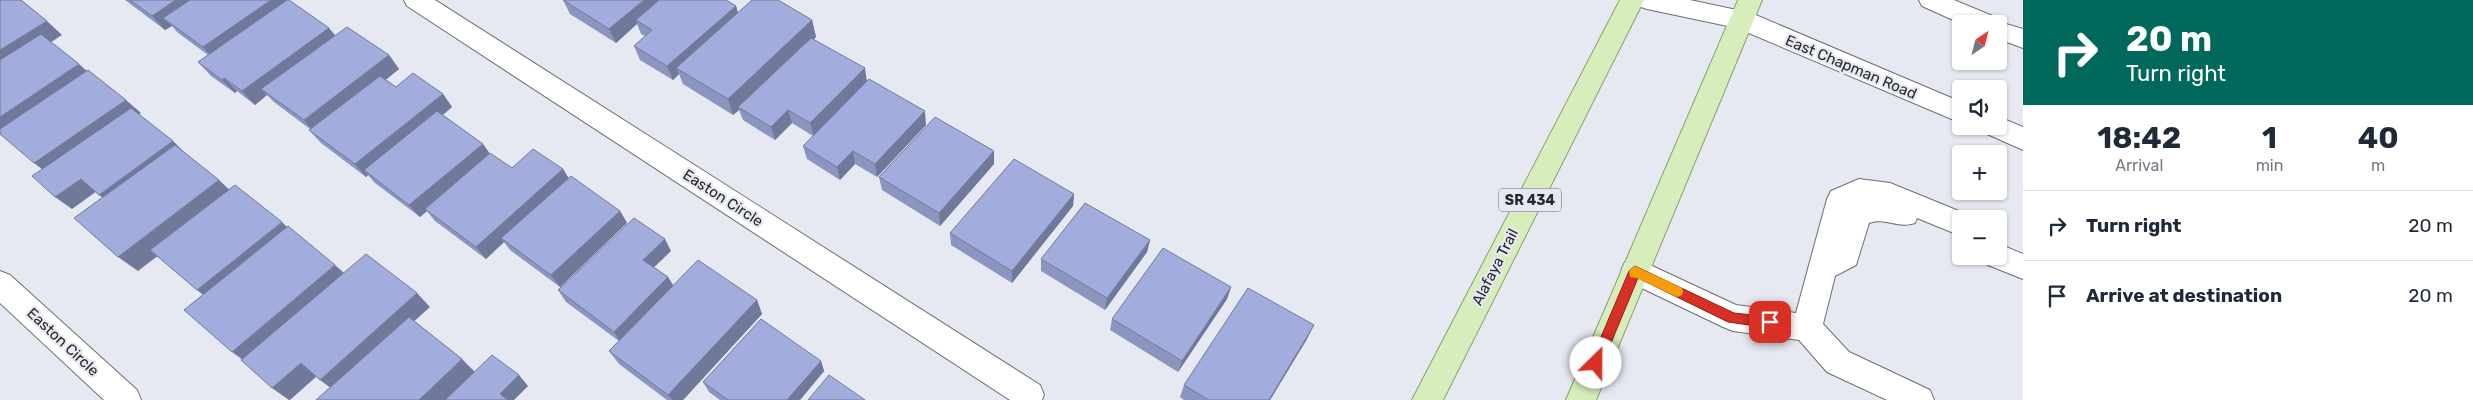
<!DOCTYPE html>
<meta charset="utf-8">
<style>
:root{--surface:#fff;--page:#f6f6f7;--text:#1f2937;--muted:#747a83;--line:#e0e1e3}
body{margin:0;font-family:Rubik,sans-serif;background:var(--page);color:var(--text);height:100vh;display:flex;flex-direction:column;font-size:19px;white-space:nowrap}
*{box-sizing:border-box;margin:0}
p{font-size:16px;color:var(--muted)}
.icon{flex:none;width:28px;height:28px;fill:none;stroke:currentColor;stroke-width:2;stroke-linecap:round;stroke-linejoin:round}
.map{position:relative;flex:1;overflow:hidden}
.panel{display:flex;flex-direction:column;background:var(--surface);width:450px}
.panel>*{flex:none}
.banner{background:#00695c;color:#fff;overflow:hidden}
.needle{width:32px;rotate:35deg}
.controls{position:absolute;left:1952px;top:15px;display:grid;gap:10px}
.controls a{display:grid;place-items:center;width:55px;height:55px;border-radius:5px;background:var(--surface);box-shadow:0 1px 4px #0004;font-size:25px}
.pin{position:absolute;display:grid;place-items:center;width:42px;height:42px;color:#fff;margin:-21px;border-radius:10px;box-shadow:0 2px 8px #0006}
.me{position:absolute;width:55px;margin:-28px;rotate:23deg;stroke-linejoin:round;filter:drop-shadow(0 0 4px #0008)}
.turn{display:flex;align-items:center;gap:18px;height:105px;padding:0 20px;font-size:22px}
.turn .icon{width:65px;height:65px;stroke-width:2.5}
.turn b{display:block;font-size:35px;line-height:42px}
.eta{display:flex;justify-content:space-evenly;align-items:center;height:85px;text-align:center}
.eta b{font-size:30px;font-weight:700;line-height:35px}
ul{padding:0;list-style:none}
li{display:flex;align-items:center;gap:15px;height:70px;padding:0 20px;border-top:1px solid var(--line)}
li div{flex:1}
li b{display:block;font-size:19px}
li em{font-style:normal}
main{display:flex;flex:1;min-height:0}
.map>svg:first-child{display:block}
.lines{fill:none;stroke-linecap:round;stroke-linejoin:round}
.minor-casing{stroke:#6c6e75;stroke-width:2}
.major-casing{stroke:#89a06c;stroke-width:2}
.minor{fill:#fff;fill-rule:evenodd}
.major{fill:#d7edbc;fill-rule:evenodd}
.wall{fill:#8b95bf}
.shaded-wall{fill:#71799b}
.building{fill:#a2adde;stroke:#71799b}
.route{fill:#d93025;stroke:#8d1f18}
.slow{fill:#f59e0b}
.labels{text-anchor:middle;dominant-baseline:central;stroke-width:4.5;stroke-linejoin:round;paint-order:stroke}
.shield{fill:#e6e9f1;stroke:#616267;stroke-width:1}
.shield-label{font-size:14px;font-weight:bold;fill:#28282c}
.street-label{font-size:15px;fill:#28282c;stroke:#e6e9f1}
</style>
<main>
<div class="map">
<svg width="2023" height="400" viewBox="0 0 2023 400">
<rect width="100%" height="100%" fill="#e6e9f1"/>
<g class="lines">
<defs>
<g id="minor">
<path d="M 404,0 L 435,0 L 1040,385 L 1044,395 L 1042,400 L 1010,400 L 407,6 Z"/>
<path d="M 1635,0 L 1690,0 L 1751,13 L 1961,102 L 1961,123 L 1737,28 L 1647,9 L 1638,6 Z"/>
<path d="M 1919,0 L 1954,0 L 1995,17 L 1996,21 L 2023,29 L 2023,48 L 1999,39 L 1999,24 L 1962,24 L 1922,6 Z"/>
<path d="M 1999,117 L 2023,127 L 2023,150 L 1985,133 L 1981,126 L 1999,126 Z"/>
<path d="M 1859,179 L 1890,183 L 1971,216 L 1972,219 L 1961,219 L 1961,236 L 1917,218 L 1915,223 C 1899,229 1884,217 1869,223 L 1856,265 L 1835,276 L 1823,324 L 1849,352 L 1930,390 L 1934,400 L 1887,400 L 1827,372 L 1799,340 L 1733,331 L 1723,327 L 1625,280 L 1621,271 L 1625,262 L 1635,258 L 1736,305 L 1796,313 L 1827,199 L 1831,191 Z"/>
<path d="M 1999,244 L 2023,254 L 2023,279 L 1988,265 L 1984,256 L 1999,256 Z"/>
<path d="M 0,271 L 10,275 L 137,390 L 141,400 L 104,400 L 0,303 Z"/>
</g>
<g id="major">
<path d="M 1620,0 L 1644,0 L 1443,400 L 1412,400 Z"/>
<path d="M 1738,0 L 1762,0 L 1596,400 L 1566,400 Z"/>
</g>
</defs>
<use href="#minor" class="minor-casing"/>
<use href="#major" class="major-casing"/>
<use href="#minor" class="minor"/>
<use href="#major" class="major"/>
</g>
<g class="wall">
<path d="M 125,0 L 289,0 L 329,28 L 335,35 L 389,55 L 399,69 L 386,80 L 396,87 L 443,94 L 452,107 L 443,115 L 483,144 L 490,154 L 512,168 L 563,169 L 568,178 L 620,211 L 627,223 L 560,287 L 510,250 L 504,242 L 486,259 L 435,221 L 427,211 L 420,217 L 375,183 L 368,175 L 366,177 L 321,143 L 309,130 L 310,129 L 274,102 L 267,95 L 255,105 L 237,91 L 235,93 L 211,76 L 198,62 L 208,55 L 177,32 L 172,26 L 165,30 Z"/>
<path d="M 563,0 L 736,6 L 738,13 L 812,20 L 816,37 L 814,39 L 867,82 L 926,125 L 877,177 L 855,164 L 840,180 L 807,159 L 803,146 L 813,136 L 792,123 L 775,140 L 743,120 L 739,110 L 733,115 L 683,84 L 679,74 L 673,80 L 640,60 L 634,46 L 645,36 L 641,34 L 637,24 L 616,43 L 570,14 Z"/>
<path d="M 994,151 L 994,164 L 940,226 L 882,190 L 879,177 Z"/>
<path d="M 1074,194 L 1073,206 L 1012,283 L 951,245 L 950,233 Z"/>
<path d="M 1150,240 L 1147,252 L 1105,310 L 1041,271 L 1041,259 Z"/>
<path d="M 671,251 L 654,267 L 668,277 L 673,286 L 757,300 L 762,314 L 683,400 L 667,400 L 619,364 L 609,351 L 619,341 L 566,302 L 558,290 Z"/>
<path d="M 1231,287 L 1227,299 L 1178,372 L 1110,330 L 1112,319 Z"/>
<path d="M 1307,339 L 1270,400 L 1184,400 L 1180,397 L 1184,385 Z"/>
<path d="M 821,361 L 824,371 L 800,400 L 720,400 L 709,392 L 703,382 Z"/>
</g>
<g class="shaded-wall">
<path d="M 176,0 L 210,0 L 163,18 L 172,26 L 165,30 L 152,16 Z"/>
<path d="M 271,0 L 287,0 L 216,61 L 203,47 Z"/>
<path d="M 644,0 L 666,0 L 636,20 L 637,24 L 616,43 L 609,29 Z"/>
<path d="M 736,6 L 740,20 L 676,68 L 679,74 L 673,80 L 667,66 Z"/>
<path d="M 812,20 L 816,37 L 741,108 L 738,107 L 739,110 L 733,115 L 728,99 Z"/>
<path d="M 47,21 L 62,35 L 0,75 L 0,50 Z"/>
<path d="M 329,28 L 340,42 L 261,89 L 267,95 L 255,105 L 242,91 Z"/>
<path d="M 389,55 L 399,69 L 316,134 L 304,120 Z"/>
<path d="M 79,64 L 95,78 L 0,133 L 0,117 Z"/>
<path d="M 865,68 L 867,82 L 814,136 L 810,123 Z"/>
<path d="M 224,78 L 237,91 L 235,93 L 222,80 Z"/>
<path d="M 443,94 L 452,107 L 369,174 L 364,170 L 368,175 L 366,177 L 355,164 Z"/>
<path d="M 126,100 L 141,113 L 51,176 L 34,163 Z"/>
<path d="M 788,110 L 792,123 L 775,140 L 771,127 Z"/>
<path d="M 925,111 L 926,125 L 877,177 L 875,164 Z"/>
<path d="M 173,141 L 187,155 L 115,207 L 99,195 Z"/>
<path d="M 483,144 L 492,157 L 425,209 L 427,211 L 420,217 L 409,205 Z"/>
<path d="M 853,151 L 855,164 L 840,180 L 837,167 Z"/>
<path d="M 994,151 L 994,164 L 940,226 L 939,213 Z"/>
<path d="M 563,169 L 571,182 L 501,238 L 504,242 L 486,259 L 476,247 Z"/>
<path d="M 81,179 L 97,191 L 72,209 L 55,197 Z"/>
<path d="M 219,180 L 236,196 L 138,271 L 118,257 Z"/>
<path d="M 1074,194 L 1073,206 L 1012,283 L 1012,271 Z"/>
<path d="M 620,211 L 627,223 L 560,287 L 551,275 Z"/>
<path d="M 282,222 L 295,235 L 212,302 L 197,290 Z"/>
<path d="M 665,239 L 671,251 L 650,271 L 643,260 Z"/>
<path d="M 1150,240 L 1147,252 L 1105,310 L 1107,298 Z"/>
<path d="M 335,265 L 351,279 L 250,365 L 232,352 Z"/>
<path d="M 668,277 L 675,288 L 621,343 L 614,332 Z"/>
<path d="M 1231,287 L 1227,299 L 1178,372 L 1182,361 Z"/>
<path d="M 417,293 L 430,307 L 336,392 L 320,380 Z"/>
<path d="M 757,300 L 762,314 L 683,400 L 672,400 L 668,395 Z"/>
<path d="M 1314,325 L 1307,339 L 1270,400 L 1269,400 Z"/>
<path d="M 462,359 L 475,372 L 446,400 L 419,400 Z"/>
<path d="M 821,361 L 824,371 L 800,400 L 787,400 Z"/>
<path d="M 301,363 L 317,376 L 290,400 L 289,400 L 272,388 Z"/>
<path d="M 519,375 L 528,386 L 514,400 L 507,400 L 500,394 Z"/>
</g>
<g class="building">
<path d="M 0,0 L 21,0 L 47,21 L 0,50 Z"/>
<path d="M 130,0 L 176,0 L 152,16 Z"/>
<path d="M 190,0 L 271,0 L 203,47 L 163,18 Z"/>
<path d="M 287,0 L 289,0 L 329,28 L 242,91 L 224,78 L 222,80 L 198,62 Z"/>
<path d="M 563,0 L 644,0 L 609,29 Z"/>
<path d="M 659,0 L 726,0 L 736,6 L 667,66 L 634,46 L 652,30 L 636,20 Z"/>
<path d="M 752,0 L 778,0 L 812,20 L 728,99 L 676,68 Z"/>
<path d="M 347,27 L 389,55 L 304,120 L 261,89 Z"/>
<path d="M 41,34 L 79,64 L 0,117 L 0,60 Z"/>
<path d="M 811,38 L 865,68 L 810,123 L 788,110 L 771,127 L 738,107 Z"/>
<path d="M 88,70 L 126,100 L 34,163 L 0,134 L 0,129 Z"/>
<path d="M 413,73 L 443,94 L 355,164 L 309,130 L 380,76 L 396,87 Z"/>
<path d="M 869,79 L 925,111 L 875,164 L 853,151 L 837,167 L 803,146 Z"/>
<path d="M 131,108 L 173,141 L 99,195 L 81,179 L 55,197 L 32,176 Z"/>
<path d="M 437,111 L 483,144 L 409,205 L 364,170 Z"/>
<path d="M 935,117 L 994,151 L 939,213 L 879,177 Z"/>
<path d="M 175,145 L 219,180 L 118,257 L 74,218 Z"/>
<path d="M 533,149 L 563,169 L 476,247 L 425,209 L 490,153 L 512,168 Z"/>
<path d="M 1014,159 L 1074,194 L 1012,271 L 950,233 Z"/>
<path d="M 571,176 L 620,211 L 551,275 L 501,238 Z"/>
<path d="M 235,185 L 282,222 L 197,290 L 150,250 Z"/>
<path d="M 1085,203 L 1150,240 L 1107,298 L 1041,259 Z"/>
<path d="M 634,218 L 665,239 L 643,260 L 668,277 L 614,332 L 558,290 Z"/>
<path d="M 288,226 L 335,265 L 232,352 L 184,310 Z"/>
<path d="M 1163,248 L 1231,287 L 1182,361 L 1112,319 Z"/>
<path d="M 366,254 L 417,293 L 320,380 L 301,363 L 272,388 L 241,360 Z"/>
<path d="M 698,260 L 757,300 L 668,395 L 609,351 Z"/>
<path d="M 1248,288 L 1314,325 L 1269,400 L 1209,400 L 1184,385 Z"/>
<path d="M 409,317 L 462,359 L 419,400 L 316,400 Z"/>
<path d="M 761,319 L 821,361 L 787,400 L 728,400 L 703,382 Z"/>
<path d="M 492,355 L 519,375 L 500,394 L 508,400 L 445,400 Z"/>
<path d="M 829,375 L 865,400 L 808,400 Z"/>
</g>
<path class="route" d="M 1635,266 L 1734,313 L 1770,317 L 1776,322 L 1770,328 L 1728,322 L 1638,278 L 1601,367 L 1592,367 L 1590,363 L 1629,271 Z"/>
<path class="slow" d="M 1635,266 L 1682,288 L 1683,291 L 1682,295 L 1677,297 L 1637,278 L 1630,277 L 1629,271 Z"/>
<g class="labels">
<rect class="shield" x="1499" y="188.5" width="62" height="23" rx="4"/>
<g class="shield-label">
<text x="1530" y="200">SR 434</text>
</g>
<g class="street-label">
<text transform="translate(1851 67) rotate(23)">East Chapman Road</text>
<text transform="translate(723 198) rotate(33)">Easton Circle</text>
<text transform="translate(1495 267) rotate(-63)">Alafaya Trail</text>
<text transform="translate(63 342) rotate(43)">Easton Circle</text>
</g>
</g>
</svg>
<div class="controls">
<a><svg class="needle" viewBox="-14 -14 28 28"><path d="M0-13l5 13h-10z" fill="#e53935"/><path d="M0 13l5-13h-10z" fill="#747a83"/></svg></a>
<a><svg class="icon" aria-label="sound" viewBox="0 0 24 24"><path d="M4 9h4l5-4v14l-5-4H4zM17 9q2 3 0 6"/></svg></a>
<a>+</a>
<a>−</a>
</div>
<div class="pin" style="left:1770px;top:322px;background:#d93025"><svg class="icon" aria-label="arrive" viewBox="0 0 24 24"><path d="M6 21V4h12l-3 4 3 4H6"/></svg></div>
<svg class="me" style="left:1596px;top:363px" viewBox="-20 -20 40 40"><circle r="19" fill="#fff"/><path d="M0-13L10 11 0 6-10 11z" fill="#d93025"/></svg>
</div>
<section class="panel">
<div class="banner">
<div class="turn"><svg class="icon" aria-label="right" viewBox="0 0 24 24"><path d="M7 20v-9h11M14 6l5 5-5 5"/></svg><div><b>20 m</b>Turn right</div></div>
</div>
<div class="eta">
<div><b>18:42</b><p>Arrival</p></div>
<div><b>1</b><p>min</p></div>
<div><b>40</b><p>m</p></div>
</div>
<ul>
<li><svg class="icon" aria-label="right" viewBox="0 0 24 24"><path d="M7 20v-9h11M14 6l5 5-5 5"/></svg><div><b>Turn right</b></div><em>20 m</em></li>
<li><svg class="icon" aria-label="arrive" viewBox="0 0 24 24"><path d="M6 21V4h12l-3 4 3 4H6"/></svg><div><b>Arrive at destination</b></div><em>20 m</em></li>
</ul>
</section>
</main>
